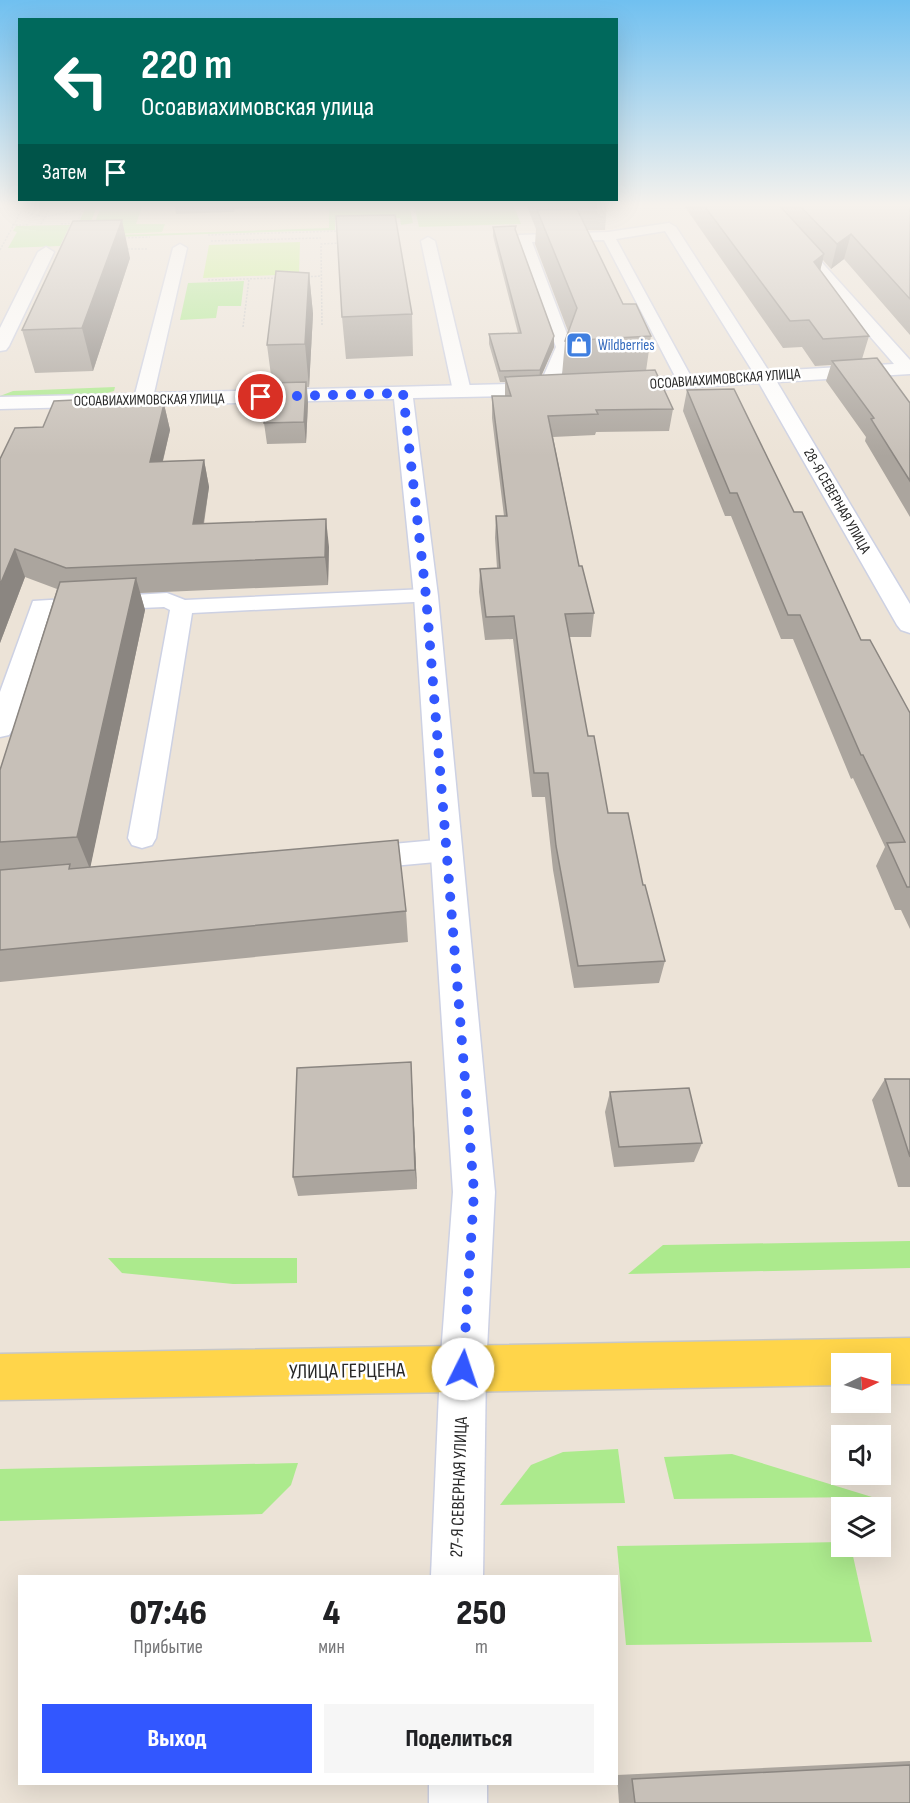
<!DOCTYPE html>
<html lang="ru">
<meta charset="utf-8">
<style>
:root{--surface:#fff;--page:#f6f6f6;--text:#202124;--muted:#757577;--accent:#3257ff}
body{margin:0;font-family:"Sofia Sans Condensed",sans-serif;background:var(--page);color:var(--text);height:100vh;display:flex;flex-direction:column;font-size:22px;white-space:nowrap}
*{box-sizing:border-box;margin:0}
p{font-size:20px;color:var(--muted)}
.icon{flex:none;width:33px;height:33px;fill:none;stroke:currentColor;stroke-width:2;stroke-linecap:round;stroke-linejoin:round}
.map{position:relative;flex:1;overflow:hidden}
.side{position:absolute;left:18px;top:1575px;width:600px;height:210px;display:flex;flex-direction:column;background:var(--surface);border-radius:0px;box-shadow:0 6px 24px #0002}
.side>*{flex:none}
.banner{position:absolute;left:18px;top:18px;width:600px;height:183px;border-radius:0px;box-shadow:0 6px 24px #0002;background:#00695c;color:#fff;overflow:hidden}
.needle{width:39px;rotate:85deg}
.fabs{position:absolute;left:831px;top:1353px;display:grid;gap:12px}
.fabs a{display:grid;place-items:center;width:60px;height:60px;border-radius:0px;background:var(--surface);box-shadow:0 6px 24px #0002;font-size:30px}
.pin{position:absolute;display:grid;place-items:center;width:51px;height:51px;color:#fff;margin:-26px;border:3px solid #fff;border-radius:50%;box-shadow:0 2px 6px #0007}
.me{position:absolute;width:66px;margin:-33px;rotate:4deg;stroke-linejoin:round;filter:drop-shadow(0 0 4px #0008)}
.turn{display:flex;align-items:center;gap:21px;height:126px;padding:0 24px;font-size:27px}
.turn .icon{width:78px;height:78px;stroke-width:2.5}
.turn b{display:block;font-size:42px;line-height:51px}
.then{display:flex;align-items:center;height:57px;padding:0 24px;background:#0003;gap:12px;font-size:22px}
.eta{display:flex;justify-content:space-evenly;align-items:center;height:102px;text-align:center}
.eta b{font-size:36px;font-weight:800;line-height:42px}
.button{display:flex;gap:12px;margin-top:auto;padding:12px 24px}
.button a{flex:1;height:69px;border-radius:0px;background:var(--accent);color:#fff;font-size:24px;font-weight:800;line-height:69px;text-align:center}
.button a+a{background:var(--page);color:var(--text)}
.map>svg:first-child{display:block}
.education{fill:#f1e2c4}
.green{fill:#acea8d}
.pitch{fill:#c5f387}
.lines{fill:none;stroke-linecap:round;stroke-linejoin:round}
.service-casing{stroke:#cdd1e3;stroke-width:3}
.minor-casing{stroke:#cdd1e3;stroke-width:3}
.tertiary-casing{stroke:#cdd1e3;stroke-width:3}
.primary-casing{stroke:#c7c7c7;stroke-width:3}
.path{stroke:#c7c7c7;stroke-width:1.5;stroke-dasharray:2 1.5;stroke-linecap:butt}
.service{fill:#fff;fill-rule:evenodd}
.minor{fill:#fff;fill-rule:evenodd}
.tertiary{fill:#fff;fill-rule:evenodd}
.primary{fill:#ffd54a;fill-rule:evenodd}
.wall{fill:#aba59e}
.shaded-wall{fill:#8b8681}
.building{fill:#c7c0b8;stroke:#8b8681;stroke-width:1.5}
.route{stroke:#3257ff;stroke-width:10;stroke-dasharray:0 18}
.labels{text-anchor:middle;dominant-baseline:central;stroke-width:5;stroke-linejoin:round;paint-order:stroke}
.far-shop-label{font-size:15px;fill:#366cbe;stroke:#fff;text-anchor:start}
.far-street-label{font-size:15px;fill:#282828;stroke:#fff}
.street-label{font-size:18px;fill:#282828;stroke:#fff}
.near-street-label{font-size:21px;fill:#282828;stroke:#fff}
</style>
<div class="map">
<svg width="910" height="1803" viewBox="0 0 910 1803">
<rect width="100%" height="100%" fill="#ece3d7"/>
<path class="education" d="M 98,204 L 412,204 L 412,205 L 329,208 L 330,228 L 84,236 Z"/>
<g class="green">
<path d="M 87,204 L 98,204 L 85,236 L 329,228 L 329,208 L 409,205 L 413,223 L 401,225 L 400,218 L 335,220 L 335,230 L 81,238 L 73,236 Z"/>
<path d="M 102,204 L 143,204 L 136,224 L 165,224 L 162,232 L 90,235 Z"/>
<path d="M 414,204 L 513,204 L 521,224 L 419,227 Z"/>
<path d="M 70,225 L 60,246 L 8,248 L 17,232 L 13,231 L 16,226 Z"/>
<path d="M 244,281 L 241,306 L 218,306 L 216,318 L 180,320 L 188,283 Z"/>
<path d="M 115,387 L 114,391 L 103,394 L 0,396 L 13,391 Z"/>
<path d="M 910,1241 L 910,1268 L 628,1274 L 663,1245 Z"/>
<path d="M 108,1258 L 297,1258 L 297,1283 L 233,1284 L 122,1273 Z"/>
<path d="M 618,1449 L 625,1503 L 500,1505 L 531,1465 L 563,1452 Z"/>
<path d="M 732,1454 L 872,1497 L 674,1499 L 664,1457 Z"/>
<path d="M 298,1463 L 291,1485 L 262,1514 L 0,1521 L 0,1469 Z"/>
<path d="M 841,1542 L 842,1546 L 851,1547 L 872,1642 L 626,1645 L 617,1546 Z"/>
</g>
<path class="pitch" d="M 300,242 L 299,274 L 203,278 L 209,245 Z"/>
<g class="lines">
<defs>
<g id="service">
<path d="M 669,223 L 676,227 L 772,376 L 770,380 L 758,380 L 665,231 L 616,239 L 694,382 L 692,386 L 680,386 L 678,382 L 604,240 L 532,242 L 572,347 L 556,389 L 553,393 L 541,393 L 538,389 L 556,347 L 517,238 L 519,235 L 608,232 Z"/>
<path d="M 428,237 L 435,241 L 471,391 L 468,395 L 456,395 L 453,391 L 421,241 Z"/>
<path d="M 426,589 L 434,591 L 437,596 L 434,601 L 192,613 L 156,838 L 152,845 L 142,848 L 132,845 L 128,838 L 170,610 L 164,607 L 50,612 L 13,729 L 9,735 L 0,737 L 0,692 L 33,601 L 167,593 L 185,600 Z"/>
<path d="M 447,839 L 457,843 L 461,850 L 457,857 L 447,861 L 360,869 L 350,866 L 346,858 L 350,850 L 360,847 Z"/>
</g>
<g id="minor">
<path d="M 755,204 L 769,204 L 910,360 L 910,374 L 777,382 L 910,604 L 910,633 L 901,630 L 897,625 L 759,383 L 617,392 L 610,390 L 608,386 L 610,382 L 617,380 L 894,364 Z"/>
<path d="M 180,244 L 187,248 L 154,393 L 550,383 L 557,385 L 559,389 L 557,393 L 550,395 L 413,398 L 438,596 L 495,1192 L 486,1369 L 479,1385 L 463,1392 L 447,1385 L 440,1369 L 453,1192 L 414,596 L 394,399 L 0,409 L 0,397 L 135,394 L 173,248 Z"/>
<path d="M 46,247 L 54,252 L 9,346 L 6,350 L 0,351 L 0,328 L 38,252 Z"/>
</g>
<g id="tertiary">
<path d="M 463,1346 L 479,1353 L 486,1369 L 483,1576 L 431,1576 L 440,1369 L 447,1353 Z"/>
<rect x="429" y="1784" width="58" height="19"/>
</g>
<path id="primary" d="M 910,1338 L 910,1384 L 880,1384 L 880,1364 L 842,1364 L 842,1385 L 0,1400 L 0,1354 Z"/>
</defs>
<use href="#service" class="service-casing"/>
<use href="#minor" class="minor-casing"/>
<use href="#tertiary" class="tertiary-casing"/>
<use href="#primary" class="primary-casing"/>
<g class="path">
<path d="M 413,204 L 415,214"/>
<path d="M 21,211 L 45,217 L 82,209"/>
<path d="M 41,224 L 52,204"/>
<path d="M 61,224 L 76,223"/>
<path d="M 12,225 L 28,225"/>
<path d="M 76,225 L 85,204"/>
<path d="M 208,235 L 341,231"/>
<path d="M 121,238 L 150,237"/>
<path d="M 211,241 L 321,238"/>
<path d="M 124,249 L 147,249"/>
<path d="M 0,250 L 25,204"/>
<path d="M 304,277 L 321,276"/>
<path d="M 208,280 L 278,278"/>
<path d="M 322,325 L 321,244 L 341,243"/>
<path d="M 243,327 L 249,279"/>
</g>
<use href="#service" class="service"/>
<use href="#minor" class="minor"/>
<use href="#tertiary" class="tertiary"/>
<use href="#primary" class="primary"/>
</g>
<g class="wall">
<path d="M 174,204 L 317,204 L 317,206 L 235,209 L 234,212 L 176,214 Z"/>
<path d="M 526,204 L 607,204 L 605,230 L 587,230 L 623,304 L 651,336 L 646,371 L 673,409 L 669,431 L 596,432 L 595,435 L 553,437 L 579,566 L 594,613 L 591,637 L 569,637 L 588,736 L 608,813 L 643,885 L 665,961 L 659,983 L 574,988 L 553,870 L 545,797 L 532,797 L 513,639 L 485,640 L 479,592 L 480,569 L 497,568 L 495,538 L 496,516 L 504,516 L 492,418 L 492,396 L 505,396 L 505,382 L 500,382 L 489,344 L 489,334 L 518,333 L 493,236 L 493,227 L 516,231 L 554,336 L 554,347 L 541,376 L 562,375 L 565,341 L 568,331 L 535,244 L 536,229 Z"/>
<path d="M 683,204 L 910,204 L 910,335 L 844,259 L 831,269 L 823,260 L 820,270 L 869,336 L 862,359 L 910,403 L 910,517 L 865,441 L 866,437 L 826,381 L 831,365 L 815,366 L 802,347 L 783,348 Z"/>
<path d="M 130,258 L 93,371 L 35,373 L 22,330 Z"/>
<path d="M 309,273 L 313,314 L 309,387 L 307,387 L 308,403 L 306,443 L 267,444 L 264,423 L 272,383 L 267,345 Z"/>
<path d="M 412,314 L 413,356 L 346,359 L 342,317 Z"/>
<path d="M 687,390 L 794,512 L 861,640 L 910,713 L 910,929 L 901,910 L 895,910 L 876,866 L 885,847 L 853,778 L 851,779 L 793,639 L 781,639 L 731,516 L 725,516 L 683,411 Z"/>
<path d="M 164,404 L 170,430 L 163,461 L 204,460 L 209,487 L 204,524 L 329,547 L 328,585 L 140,593 L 145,610 L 90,867 L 406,911 L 408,942 L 0,982 L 0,770 L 57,589 L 25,577 L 0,643 L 0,459 L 97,406 Z"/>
<path d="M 411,1062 L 417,1189 L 298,1196 L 293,1177 Z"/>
<path d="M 885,1079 L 910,1079 L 910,1187 L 898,1187 L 872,1100 Z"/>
<path d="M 610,1092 L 702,1143 L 694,1162 L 614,1167 L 605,1112 Z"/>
<path d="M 910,1761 L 910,1803 L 619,1803 L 617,1775 Z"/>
</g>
<g class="shaded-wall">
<path d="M 122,220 L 130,258 L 93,371 L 82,328 Z"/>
<path d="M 851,234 L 844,259 L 831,269 L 837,244 Z"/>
<path d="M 824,254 L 818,280 L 814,262 Z"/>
<path d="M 309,273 L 313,314 L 309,387 L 305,344 Z"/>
<path d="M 554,336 L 554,347 L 539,381 L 540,370 Z"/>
<path d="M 306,382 L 308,403 L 306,443 L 304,422 Z"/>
<path d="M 164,404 L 170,430 L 156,489 L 150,462 Z"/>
<path d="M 204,460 L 209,487 L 199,552 L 193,524 Z"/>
<path d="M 326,519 L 329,547 L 328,585 L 325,557 Z"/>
<path d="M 15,549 L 25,577 L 0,643 L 0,585 Z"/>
<path d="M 136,578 L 145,610 L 90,869 L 77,837 Z"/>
<path d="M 411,1062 L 412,1083 L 417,1189 L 415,1170 Z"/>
</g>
<g class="building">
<path d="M 703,204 L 778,204 L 824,254 L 814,262 L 869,336 L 823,339 L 809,320 L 790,321 Z"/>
<path d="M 798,204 L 910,204 L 910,299 L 851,234 L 837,244 Z"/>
<path d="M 577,209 L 623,304 L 636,304 L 651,336 L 565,341 L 577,308 L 537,210 Z"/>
<path d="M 395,215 L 412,314 L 342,317 L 336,216 Z"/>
<path d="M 122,220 L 82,328 L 22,330 L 73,221 Z"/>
<path d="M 516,226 L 515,229 L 554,336 L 540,370 L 500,371 L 489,334 L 521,333 L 493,227 Z"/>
<path d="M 276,271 L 309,273 L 305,344 L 267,345 Z"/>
<path d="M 877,358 L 910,403 L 910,481 L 871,419 L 874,418 L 832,361 Z"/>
<path d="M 655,370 L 673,409 L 596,410 L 598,414 L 548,416 L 579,566 L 582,566 L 594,613 L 565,614 L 588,736 L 594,736 L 608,813 L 628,813 L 643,885 L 645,885 L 665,961 L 578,966 L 556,846 L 548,773 L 534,773 L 514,616 L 486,617 L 480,569 L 500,568 L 496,516 L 507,516 L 492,396 L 511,396 L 505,377 Z"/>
<path d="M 306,382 L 304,422 L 264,423 L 268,383 Z"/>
<path d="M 734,389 L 794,512 L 802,512 L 861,640 L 870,640 L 910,713 L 910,887 L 907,887 L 887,843 L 905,842 L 863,755 L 861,755 L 800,615 L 788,615 L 737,493 L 730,493 L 687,390 Z"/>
<path d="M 95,399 L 93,406 L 164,404 L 150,462 L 204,460 L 193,524 L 326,519 L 325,557 L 66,568 L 15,549 L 0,585 L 0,459 L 15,428 L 43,427 L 54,401 Z"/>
<path d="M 136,578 L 77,837 L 0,842 L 0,770 L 60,582 Z"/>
<path d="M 398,840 L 406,911 L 0,950 L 0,870 L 70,864 L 69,869 Z"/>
<path d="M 411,1062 L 415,1170 L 293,1177 L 297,1068 Z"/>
<path d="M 885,1079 L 910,1079 L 910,1157 Z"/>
<path d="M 689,1088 L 702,1143 L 619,1147 L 610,1092 Z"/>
<path d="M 910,1765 L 910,1803 L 635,1803 L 632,1779 Z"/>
</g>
<linearGradient id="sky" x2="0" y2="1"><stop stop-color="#70c0f0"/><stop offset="0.45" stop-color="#f6f2ed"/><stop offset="1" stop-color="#f6f2ed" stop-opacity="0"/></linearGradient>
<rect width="910" height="456" fill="url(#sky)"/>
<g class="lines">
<path class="route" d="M 261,397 L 403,393 L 426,596 L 474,1192 L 463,1369"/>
</g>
<defs>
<symbol id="shop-square" viewBox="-11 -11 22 22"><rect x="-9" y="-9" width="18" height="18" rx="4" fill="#3f7fe0" stroke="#fff"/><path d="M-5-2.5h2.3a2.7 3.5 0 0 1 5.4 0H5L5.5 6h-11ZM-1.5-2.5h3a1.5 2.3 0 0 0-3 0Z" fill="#fff"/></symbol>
</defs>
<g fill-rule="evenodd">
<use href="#shop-square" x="564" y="330" width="30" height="30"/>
</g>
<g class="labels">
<g class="far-shop-label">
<text x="598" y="345">Wildberries</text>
</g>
<g class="far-street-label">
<text transform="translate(725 379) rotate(-4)">ОСОАВИАХИМОВСКАЯ УЛИЦА</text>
<text transform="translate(149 400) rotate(-1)">ОСОАВИАХИМОВСКАЯ УЛИЦА</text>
<text transform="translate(837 501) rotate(60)">28-Я СЕВЕРНАЯ УЛИЦА</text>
</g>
<g class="street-label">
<text transform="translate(459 1487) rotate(-88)">27-Я СЕВЕРНАЯ УЛИЦА</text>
</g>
<g class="near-street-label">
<text transform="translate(347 1371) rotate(-1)">УЛИЦА ГЕРЦЕНА</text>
</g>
</g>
</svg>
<div class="fabs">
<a><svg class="needle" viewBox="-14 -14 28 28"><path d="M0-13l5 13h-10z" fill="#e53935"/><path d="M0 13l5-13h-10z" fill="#757577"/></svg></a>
<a><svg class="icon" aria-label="sound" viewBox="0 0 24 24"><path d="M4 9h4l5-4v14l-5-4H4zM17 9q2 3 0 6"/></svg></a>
<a><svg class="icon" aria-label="layers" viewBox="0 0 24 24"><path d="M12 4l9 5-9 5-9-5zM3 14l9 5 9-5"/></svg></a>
</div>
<div class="pin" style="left:261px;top:397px;background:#d93025"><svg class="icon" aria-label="arrive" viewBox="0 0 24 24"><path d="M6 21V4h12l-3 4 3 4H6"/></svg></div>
<svg class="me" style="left:463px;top:1369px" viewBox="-20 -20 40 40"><circle r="19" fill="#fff"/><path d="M0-13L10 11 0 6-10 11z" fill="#3257ff"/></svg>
<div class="banner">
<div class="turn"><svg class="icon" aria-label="left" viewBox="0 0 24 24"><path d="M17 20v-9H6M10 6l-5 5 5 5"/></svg><div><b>220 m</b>Осоавиахимовская улица</div></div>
<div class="then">Затем<svg class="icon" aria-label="arrive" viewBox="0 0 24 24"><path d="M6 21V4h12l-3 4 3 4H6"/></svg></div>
</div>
<section class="side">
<div class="eta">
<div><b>07:46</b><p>Прибытие</p></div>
<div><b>4</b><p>мин</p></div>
<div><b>250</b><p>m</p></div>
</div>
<div class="button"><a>Выход</a><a>Поделиться</a></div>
</section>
</div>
